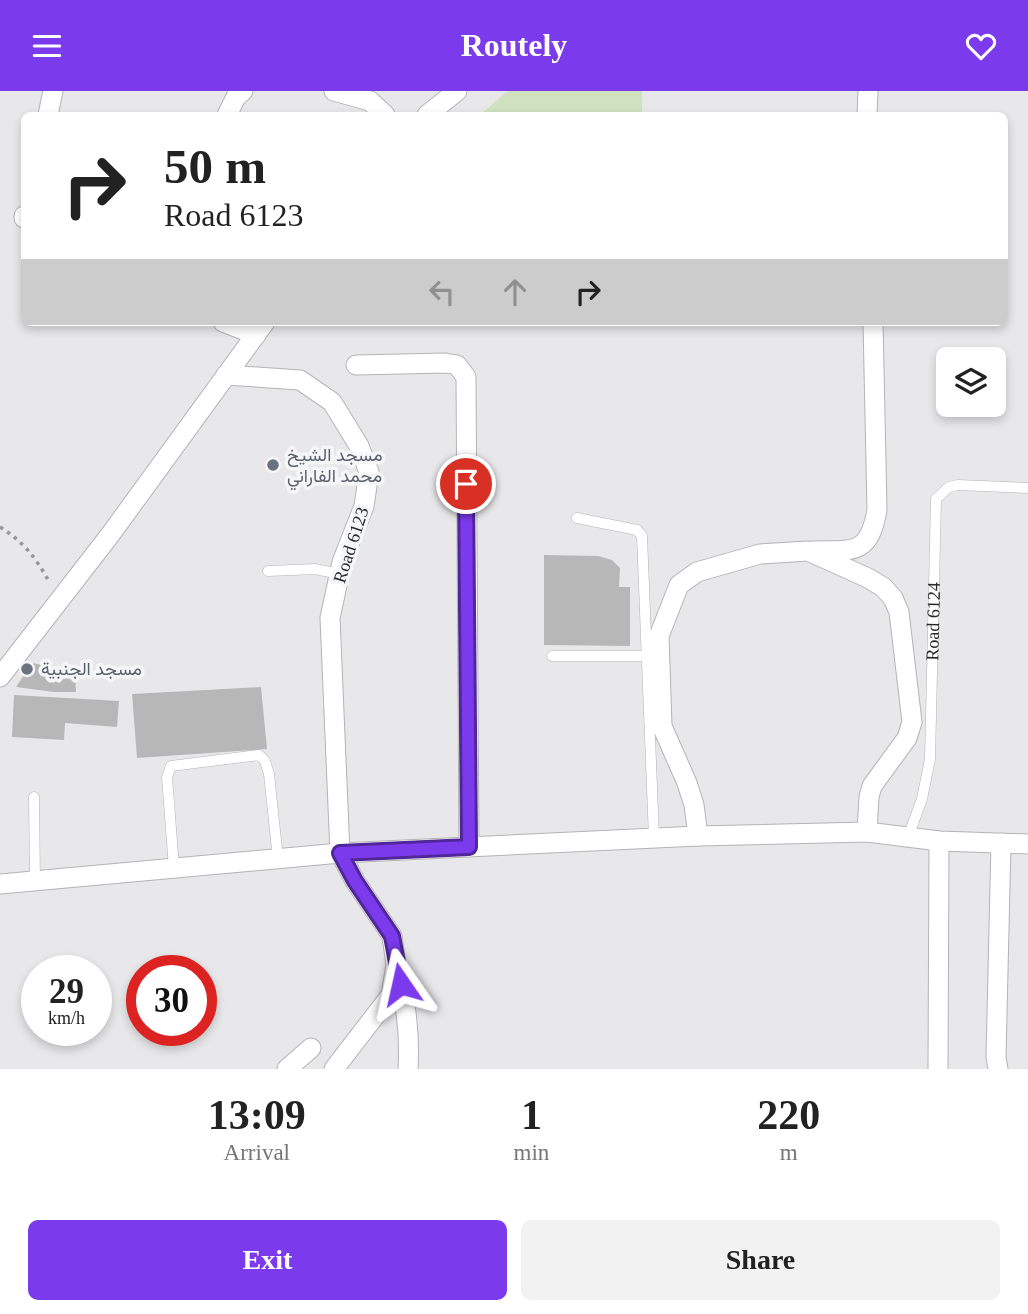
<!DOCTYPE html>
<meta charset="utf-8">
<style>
:root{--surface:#fff;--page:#f2f2f2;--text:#222;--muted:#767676;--accent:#7c3aed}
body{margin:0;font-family:"Times New Roman",Vazirmatn,serif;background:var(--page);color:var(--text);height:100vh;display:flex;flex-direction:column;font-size:26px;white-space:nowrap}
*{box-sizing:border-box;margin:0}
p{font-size:23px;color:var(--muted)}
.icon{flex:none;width:38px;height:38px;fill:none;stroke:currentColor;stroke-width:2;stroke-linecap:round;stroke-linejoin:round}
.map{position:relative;height:978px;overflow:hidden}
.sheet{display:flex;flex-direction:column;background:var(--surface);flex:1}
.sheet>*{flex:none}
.guide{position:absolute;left:21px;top:21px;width:987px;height:214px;border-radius:10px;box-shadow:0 4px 10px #0003;background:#fff;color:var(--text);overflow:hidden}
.tools{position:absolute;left:936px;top:256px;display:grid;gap:14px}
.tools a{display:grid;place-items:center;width:70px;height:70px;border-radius:10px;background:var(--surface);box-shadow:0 4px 10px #0003;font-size:35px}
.speed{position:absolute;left:21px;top:864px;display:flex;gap:14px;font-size:35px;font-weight:700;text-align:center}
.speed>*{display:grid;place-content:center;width:91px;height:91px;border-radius:50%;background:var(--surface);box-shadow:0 4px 10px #0003;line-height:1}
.speed small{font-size:18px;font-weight:400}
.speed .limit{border:10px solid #d22;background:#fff;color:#111}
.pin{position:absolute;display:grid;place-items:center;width:60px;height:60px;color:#fff;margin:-30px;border:4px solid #fff;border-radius:50%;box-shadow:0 2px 7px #0007}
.me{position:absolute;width:77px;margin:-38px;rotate:349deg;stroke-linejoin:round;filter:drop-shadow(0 0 5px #0008)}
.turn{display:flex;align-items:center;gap:24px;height:147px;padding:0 28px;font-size:32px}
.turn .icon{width:91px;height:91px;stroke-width:2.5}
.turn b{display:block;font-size:49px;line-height:60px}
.lanes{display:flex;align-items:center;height:66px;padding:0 28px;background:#0003;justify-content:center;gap:35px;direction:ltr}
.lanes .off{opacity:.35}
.eta{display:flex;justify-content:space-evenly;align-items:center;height:119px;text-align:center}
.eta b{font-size:42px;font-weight:700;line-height:49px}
.action{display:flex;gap:14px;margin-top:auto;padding:14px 28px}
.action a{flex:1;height:80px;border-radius:10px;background:var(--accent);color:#fff;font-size:28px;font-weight:700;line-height:80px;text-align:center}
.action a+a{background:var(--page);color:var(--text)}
header{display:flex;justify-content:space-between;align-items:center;height:91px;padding:0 28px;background:var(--accent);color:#fff;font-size:32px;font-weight:700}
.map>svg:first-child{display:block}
.green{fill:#cfe1bf}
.building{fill:#b8b7b8}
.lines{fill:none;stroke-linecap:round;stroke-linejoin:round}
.lane-casing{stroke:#b4b4b6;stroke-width:11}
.street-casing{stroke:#b4b4b6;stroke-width:21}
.path{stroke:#98989a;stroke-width:3.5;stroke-dasharray:3.5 5;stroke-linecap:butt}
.lane{stroke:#fff;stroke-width:10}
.street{stroke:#fff;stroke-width:19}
.route-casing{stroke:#51269a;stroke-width:18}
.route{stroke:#7c3aed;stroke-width:12}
.worship-dot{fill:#6b7280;stroke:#f5f6f7;stroke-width:2.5}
.labels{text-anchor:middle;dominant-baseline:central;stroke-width:7;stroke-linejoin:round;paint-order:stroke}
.worship-label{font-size:18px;fill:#5b616d;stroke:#f5f6f7;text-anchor:start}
.street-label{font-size:18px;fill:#29292a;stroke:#f5f6f7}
</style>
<header><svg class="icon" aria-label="menu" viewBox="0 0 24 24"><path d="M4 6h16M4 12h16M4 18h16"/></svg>Routely<svg class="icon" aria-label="heart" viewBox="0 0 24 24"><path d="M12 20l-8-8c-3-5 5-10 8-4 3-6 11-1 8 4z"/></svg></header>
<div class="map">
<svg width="1028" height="978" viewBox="0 0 1028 978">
<rect width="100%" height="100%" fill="#e8e8ea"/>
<path class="green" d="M 508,0 L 642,0 L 642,24 L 480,24 Z"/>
<g class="building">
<path d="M 544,464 L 598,465 L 612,469 L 620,477 L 619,496 L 630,496 L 630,555 L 544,554 Z"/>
<path d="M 32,572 L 75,580 L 76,601 L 54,601 L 16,596 Z"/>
<path d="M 261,596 L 267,658 L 137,667 L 132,603 Z"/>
<path d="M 14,604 L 119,610 L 117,636 L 65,632 L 64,649 L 12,646 Z"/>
</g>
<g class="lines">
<defs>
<g id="lane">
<path d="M 577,427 L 637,439 L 642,445 L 654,747"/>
<path d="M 268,480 L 315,478 L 340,483"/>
<path d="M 552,565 L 648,565"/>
<path d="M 34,706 L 35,790"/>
<path id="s1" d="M 908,746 L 922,708 L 930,668 L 936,408 L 949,396 L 958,394 L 1028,397"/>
<path d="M 174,777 L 167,686 L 171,675 L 259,664 L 265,670 L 269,683 L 278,768"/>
</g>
<g id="street">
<path d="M 334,0 L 370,10 L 385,24"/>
<path d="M 48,24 L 53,0"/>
<path d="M 227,24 L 236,6 L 243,0"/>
<path d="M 427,24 L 457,0"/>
<path d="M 867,24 L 868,0"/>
<path d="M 24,127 L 24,125"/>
<path d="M 223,231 L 256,244"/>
<path d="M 356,274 L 445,272 L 457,274 L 466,286 L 469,756"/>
<path d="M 226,284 L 300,289 L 332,311 L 359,355 L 369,381 L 364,415 L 342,471 L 330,527 L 340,762 L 355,790 L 392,845 L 396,874 L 391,904 L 334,978"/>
<path d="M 813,460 C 853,459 869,465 877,419 L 873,231"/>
<path d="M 0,586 L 110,444 L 265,231"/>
<path d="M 698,745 L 694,714 L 687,692 L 662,635 L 659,545 L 679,494 L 697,481 L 760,463 L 808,460 L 868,487 L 883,496 L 893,507 L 899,521 L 912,631 L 907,647 L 872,695 L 869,706 L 867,741"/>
<path d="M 0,793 L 340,762 L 698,745 L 867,741 L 939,750 L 1028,753"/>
<path d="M 398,882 C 407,915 410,944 408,978"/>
<path d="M 287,978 L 311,957"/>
<path d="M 938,978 L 939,750"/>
<path d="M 998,978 L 996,966 L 1001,752"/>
</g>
</defs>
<use href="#lane" class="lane-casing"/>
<use href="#street" class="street-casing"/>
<path class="path" d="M 0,436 C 25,452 35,466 50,492"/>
<use href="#lane" class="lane"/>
<use href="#street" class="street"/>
</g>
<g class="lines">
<defs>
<path id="route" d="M 401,893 L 392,845 L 355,790 L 340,762 L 469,756 L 466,393"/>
</defs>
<use href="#route" class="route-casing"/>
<use href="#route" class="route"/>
</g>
<g class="worship-dot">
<circle cx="273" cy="374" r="7"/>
<circle cx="27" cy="578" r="7"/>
</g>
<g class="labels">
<g class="worship-label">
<text x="287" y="364">مسجد الشيخ<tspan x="287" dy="21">محمد الفاراني</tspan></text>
<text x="41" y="578">مسجد الجنبية</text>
</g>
<g class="street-label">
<text transform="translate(351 454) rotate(-72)">Road 6123</text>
<text stroke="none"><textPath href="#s1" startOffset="219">Road 6124</textPath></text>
</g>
</g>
</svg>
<div class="tools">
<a><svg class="icon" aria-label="layers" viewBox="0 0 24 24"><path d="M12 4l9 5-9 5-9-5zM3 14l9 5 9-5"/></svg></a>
</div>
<div class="speed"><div>29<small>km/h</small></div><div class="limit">30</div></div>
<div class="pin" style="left:466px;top:393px;background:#d93025"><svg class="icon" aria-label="arrive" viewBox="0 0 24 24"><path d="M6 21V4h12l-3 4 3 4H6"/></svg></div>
<svg class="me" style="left:401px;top:893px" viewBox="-20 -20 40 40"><path d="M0-17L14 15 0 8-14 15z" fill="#7c3aed" stroke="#fff" stroke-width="4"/></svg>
<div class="guide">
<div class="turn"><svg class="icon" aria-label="right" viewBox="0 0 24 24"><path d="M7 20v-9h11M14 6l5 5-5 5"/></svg><div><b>50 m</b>Road 6123</div></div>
<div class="lanes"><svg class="icon off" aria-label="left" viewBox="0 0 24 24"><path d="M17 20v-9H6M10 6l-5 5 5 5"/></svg><svg class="icon off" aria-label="ahead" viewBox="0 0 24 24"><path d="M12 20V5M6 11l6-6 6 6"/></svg><svg class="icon" aria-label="right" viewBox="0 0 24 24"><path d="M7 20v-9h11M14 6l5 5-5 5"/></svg></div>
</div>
</div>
<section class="sheet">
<div class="eta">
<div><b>13:09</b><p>Arrival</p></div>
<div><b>1</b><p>min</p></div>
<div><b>220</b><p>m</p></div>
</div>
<div class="action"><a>Exit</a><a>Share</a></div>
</section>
